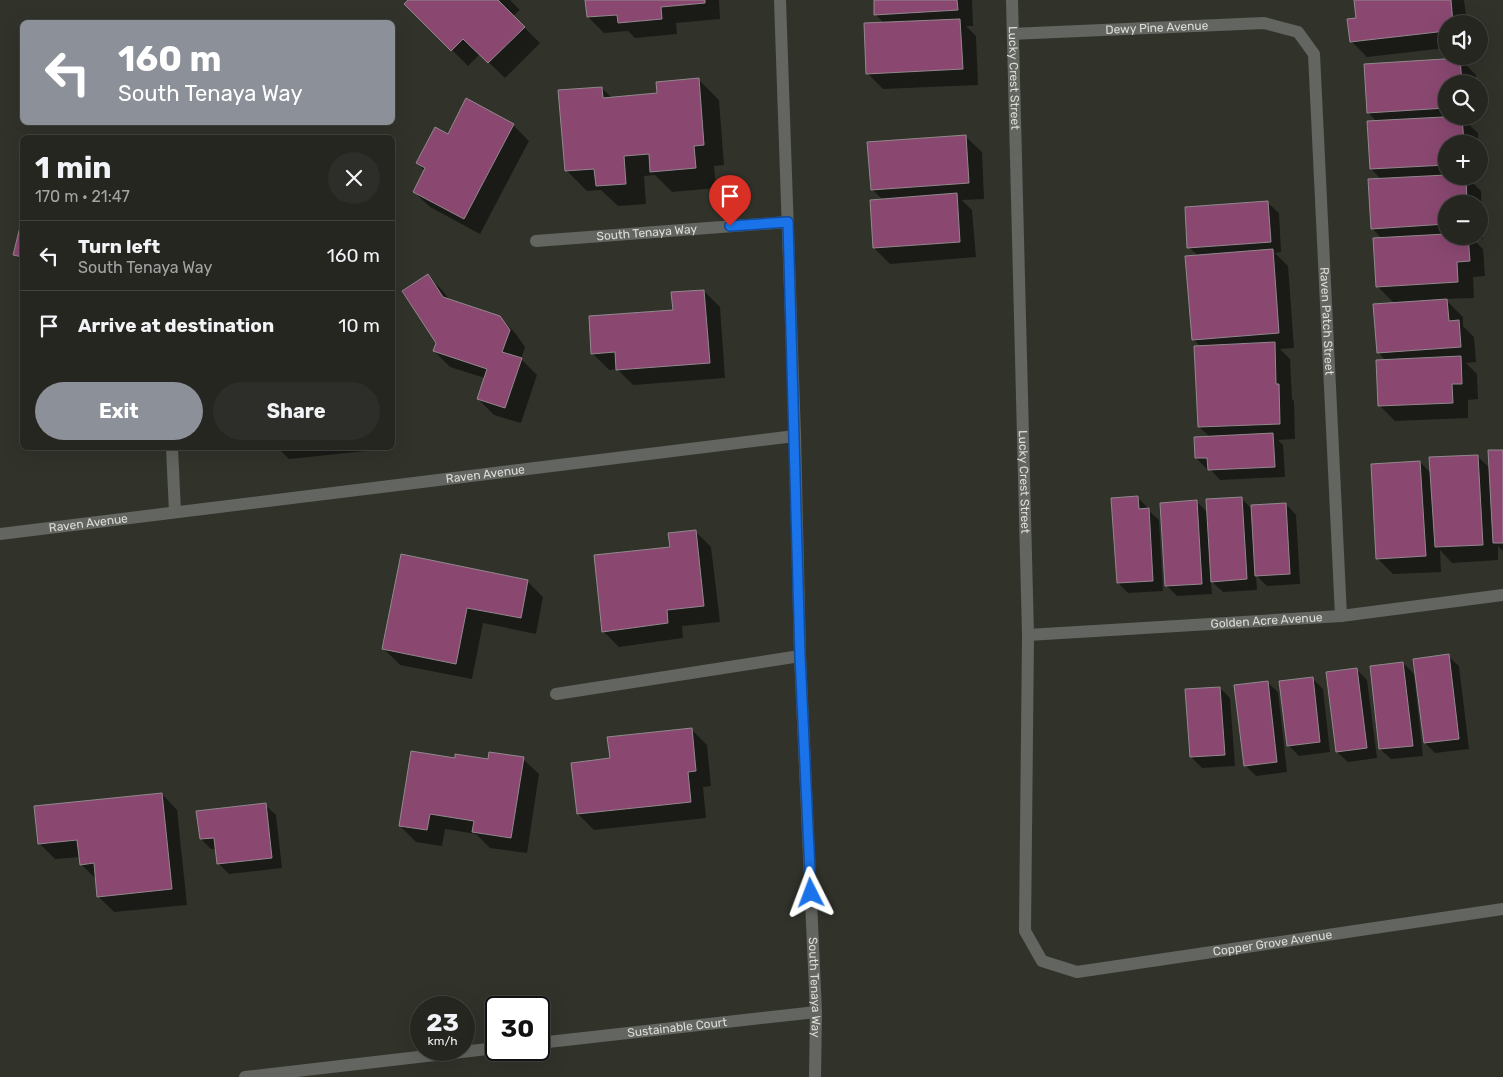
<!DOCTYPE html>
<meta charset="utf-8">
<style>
:root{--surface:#252620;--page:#2d2e29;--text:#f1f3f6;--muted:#a3a5a5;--line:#42433e;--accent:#8c9099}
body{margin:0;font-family:Rubik,sans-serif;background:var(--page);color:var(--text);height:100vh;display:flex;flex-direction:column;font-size:19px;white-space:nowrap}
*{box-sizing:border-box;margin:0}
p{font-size:16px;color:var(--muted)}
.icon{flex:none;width:28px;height:28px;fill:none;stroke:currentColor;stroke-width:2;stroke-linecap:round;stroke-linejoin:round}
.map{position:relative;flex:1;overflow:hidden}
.details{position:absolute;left:20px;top:135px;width:375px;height:315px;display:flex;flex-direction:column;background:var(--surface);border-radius:8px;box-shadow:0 5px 20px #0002,0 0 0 1px var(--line)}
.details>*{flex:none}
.hud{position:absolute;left:20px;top:20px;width:375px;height:105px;border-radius:8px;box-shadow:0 5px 20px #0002,0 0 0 1px var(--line);background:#8c9099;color:#fff;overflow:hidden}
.tools{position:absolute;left:1438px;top:15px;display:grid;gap:10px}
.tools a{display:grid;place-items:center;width:50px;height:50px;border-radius:50%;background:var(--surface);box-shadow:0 5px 20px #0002,0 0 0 1px var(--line);font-size:25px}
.speed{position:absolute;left:410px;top:996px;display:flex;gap:10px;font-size:25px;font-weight:700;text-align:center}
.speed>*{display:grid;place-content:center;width:65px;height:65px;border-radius:50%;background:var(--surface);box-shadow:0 5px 20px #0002,0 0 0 1px var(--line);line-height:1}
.speed small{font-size:12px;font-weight:400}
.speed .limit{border:2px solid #111;border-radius:8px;background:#fff;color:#111}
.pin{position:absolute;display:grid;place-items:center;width:42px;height:42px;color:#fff;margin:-51px -21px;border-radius:50% 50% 50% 0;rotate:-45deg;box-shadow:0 0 5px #0007}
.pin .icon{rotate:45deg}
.me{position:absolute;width:55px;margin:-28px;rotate:357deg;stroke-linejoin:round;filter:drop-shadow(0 0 4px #0008)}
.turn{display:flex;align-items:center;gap:18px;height:105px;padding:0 15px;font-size:22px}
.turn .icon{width:65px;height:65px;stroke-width:2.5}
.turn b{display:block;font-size:35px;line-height:42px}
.round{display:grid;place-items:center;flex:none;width:52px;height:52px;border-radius:26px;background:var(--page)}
.summary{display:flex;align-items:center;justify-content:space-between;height:85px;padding:0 15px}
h1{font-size:30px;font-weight:700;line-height:38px}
.cta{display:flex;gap:10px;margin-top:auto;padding:10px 15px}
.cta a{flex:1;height:58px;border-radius:30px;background:var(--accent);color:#fff;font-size:20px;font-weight:700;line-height:58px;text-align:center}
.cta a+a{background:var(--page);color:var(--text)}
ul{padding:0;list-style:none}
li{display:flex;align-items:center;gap:15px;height:70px;padding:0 15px;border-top:1px solid var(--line)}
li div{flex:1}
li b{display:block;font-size:19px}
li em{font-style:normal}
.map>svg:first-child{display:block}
.shadow{fill:#0007;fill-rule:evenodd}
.building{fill:#8a4871;stroke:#92888d}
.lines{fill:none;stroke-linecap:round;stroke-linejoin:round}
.street{stroke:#636560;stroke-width:12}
.route-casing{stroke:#114b97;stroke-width:12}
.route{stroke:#1a73e8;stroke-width:9}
.labels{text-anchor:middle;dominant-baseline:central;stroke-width:5;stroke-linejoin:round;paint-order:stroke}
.street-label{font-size:12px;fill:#ddded9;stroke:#191b17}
</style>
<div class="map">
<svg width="1503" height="1077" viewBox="0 0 1503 1077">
<rect width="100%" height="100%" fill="#31332b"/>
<g class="shadow">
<path d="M 409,0 L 510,0 L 520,10 L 513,16 L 540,43 L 505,78 L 480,54 L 468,66 L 406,4 Z"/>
<path d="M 586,0 L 719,0 L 720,19 L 676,23 L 677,34 L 635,38 L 628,31 L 604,33 L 588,17 Z"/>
<path d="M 875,0 L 981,0 L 972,0 L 973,26 L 966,26 L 976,36 L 978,85 L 883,89 L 867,73 L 885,24 L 876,15 Z"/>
<path d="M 1355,0 L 1464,0 L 1467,24 L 1446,24 L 1446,48 L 1367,57 L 1351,41 L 1358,19 Z"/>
<path d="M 1460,59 L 1476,75 L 1476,84 L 1446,84 L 1446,116 L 1478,116 L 1478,122 L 1467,123 L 1478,133 L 1478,144 L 1446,144 L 1446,176 L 1479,176 L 1479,153 L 1480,180 L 1470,180 L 1481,191 L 1483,239 L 1473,239 L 1483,249 L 1485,276 L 1473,277 L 1474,298 L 1445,299 L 1463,317 L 1463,326 L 1474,337 L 1476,362 L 1466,363 L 1477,374 L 1478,399 L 1468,400 L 1468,418 L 1395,421 L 1379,405 L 1386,361 L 1378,352 L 1395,304 L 1378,287 L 1382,239 L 1372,228 L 1382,180 L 1371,169 L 1377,122 L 1368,112 ZM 1446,204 L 1479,204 L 1479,236 L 1446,236 Z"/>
<path d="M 698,79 L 719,100 L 724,165 L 714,166 L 716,188 L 672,192 L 655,175 L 644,176 L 646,204 L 618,206 L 601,190 L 587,191 L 567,171 L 602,88 L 612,98 L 658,94 Z"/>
<path d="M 513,125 L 529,141 L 480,234 L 430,207 L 414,192 L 425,171 L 417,163 L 448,135 Z"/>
<path d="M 966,137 L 982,152 L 984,199 L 962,200 L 972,210 L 976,257 L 890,264 L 874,248 L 883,200 L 872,189 Z"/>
<path d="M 22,157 L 22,169 L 20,166 Z"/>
<path d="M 1268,203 L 1279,213 L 1281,252 L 1275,253 L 1288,266 L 1294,348 L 1280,349 L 1290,359 L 1292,399 L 1294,401 L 1295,439 L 1278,440 L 1283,445 L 1285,477 L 1220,480 L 1209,468 L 1207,469 L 1196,458 L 1210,437 L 1199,427 L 1201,347 L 1193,339 L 1198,256 L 1189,247 Z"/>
<path d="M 22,224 L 22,262 L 14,254 Z"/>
<path d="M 428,276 L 443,291 L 450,301 L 500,317 L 516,334 L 525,347 L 521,359 L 537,375 L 521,423 L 494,415 L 478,399 L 485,378 L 450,367 L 434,351 L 437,343 Z"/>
<path d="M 704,291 L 720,307 L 725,378 L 633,385 L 617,369 L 609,370 L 593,354 L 674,311 Z"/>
<path d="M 279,449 L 279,448 L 366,448 L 366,451 L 289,459 Z"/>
<path d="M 1503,451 L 1503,551 L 1498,546 L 1498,560 L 1452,563 L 1440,550 L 1441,572 L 1393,574 L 1378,559 L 1420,462 L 1432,474 L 1477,456 L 1491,469 Z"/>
<path d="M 1137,497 L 1148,508 L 1148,510 L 1159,520 L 1163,591 L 1128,593 L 1118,583 Z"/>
<path d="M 1241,498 L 1253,510 L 1286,504 L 1296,515 L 1300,584 L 1267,586 L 1256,575 L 1257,590 L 1223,592 L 1211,581 L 1212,594 L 1177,596 L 1167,586 L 1197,502 L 1208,513 Z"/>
<path d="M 695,531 L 711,547 L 720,622 L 682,626 L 683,638 L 619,647 L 603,631 L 671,548 Z"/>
<path d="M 402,556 L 527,581 L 543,597 L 536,634 L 483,623 L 472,679 L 400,665 L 384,649 Z"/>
<path d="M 1448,656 L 1459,666 L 1469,749 L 1435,753 L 1425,743 Z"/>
<path d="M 1403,663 L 1414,674 L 1423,756 L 1391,759 L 1380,749 Z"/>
<path d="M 1356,669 L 1367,680 L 1377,758 L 1348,762 L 1337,752 Z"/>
<path d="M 1312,678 L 1323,689 L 1330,752 L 1299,756 L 1288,745 Z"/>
<path d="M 1267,682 L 1278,692 L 1287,772 L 1256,776 L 1245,765 Z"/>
<path d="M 1220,688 L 1230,698 L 1235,766 L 1202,768 L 1191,757 Z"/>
<path d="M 691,729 L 707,745 L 711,786 L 703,787 L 706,818 L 594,830 L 578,814 L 611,760 Z"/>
<path d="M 456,759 L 489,760 L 523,759 L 539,774 L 527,853 L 490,848 L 476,834 L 445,829 L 442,846 L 416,842 L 400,826 Z"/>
<path d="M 162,794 L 177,810 L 187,905 L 114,912 L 98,896 L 96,879 L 81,864 L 80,857 L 55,859 L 39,843 Z"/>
<path d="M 265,805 L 276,815 L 282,868 L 229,874 L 218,863 L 216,849 L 211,849 L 201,839 Z"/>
</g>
<g class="building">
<path d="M 408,0 L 498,0 L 525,27 L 488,63 L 463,39 L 451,51 L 404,4 Z"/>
<path d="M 585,0 L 705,0 L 705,3 L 661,7 L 662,19 L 618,23 L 617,15 L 587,17 Z"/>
<path d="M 874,0 L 957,0 L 958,10 L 874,15 Z"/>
<path d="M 1354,0 L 1451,0 L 1453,24 L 1446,24 L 1446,31 L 1350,42 L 1347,19 L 1356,18 Z"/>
<path d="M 960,19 L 963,69 L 866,74 L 864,23 Z"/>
<path d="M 1460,58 L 1462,84 L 1446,84 L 1446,108 L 1367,113 L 1364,64 Z"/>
<path d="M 699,78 L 704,145 L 694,146 L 696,168 L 650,172 L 649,154 L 624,156 L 626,184 L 596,186 L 594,169 L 565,171 L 558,90 L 602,87 L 603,98 L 657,93 L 656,82 Z"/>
<path d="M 466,98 L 514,124 L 464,219 L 413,192 L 425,168 L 416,163 L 435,127 L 448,134 Z"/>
<path d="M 1462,116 L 1464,144 L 1446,144 L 1446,165 L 1370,169 L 1367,121 Z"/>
<path d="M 966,135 L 969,183 L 871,190 L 867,142 Z"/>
<path d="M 1446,175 L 1446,176 L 1466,176 L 1467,204 L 1446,204 L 1446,224 L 1371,229 L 1368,179 Z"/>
<path d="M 957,193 L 960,242 L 873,248 L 870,200 Z"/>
<path d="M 1268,201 L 1271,242 L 1187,248 L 1185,207 Z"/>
<path d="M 22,219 L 22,257 L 13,255 Z"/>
<path d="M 1446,234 L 1446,236 L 1468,236 L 1470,261 L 1457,262 L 1458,282 L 1376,287 L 1373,238 Z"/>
<path d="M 1273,249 L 1279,333 L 1192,340 L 1185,256 Z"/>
<path d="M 428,274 L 443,297 L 500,316 L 510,330 L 502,352 L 522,358 L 505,408 L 477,399 L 487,369 L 433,351 L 436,343 L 402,291 Z"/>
<path d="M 704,290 L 710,363 L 616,370 L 615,352 L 591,354 L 589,316 L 673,310 L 671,292 Z"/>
<path d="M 1447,299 L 1449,321 L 1459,320 L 1461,347 L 1377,353 L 1373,304 Z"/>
<path d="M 1275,342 L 1276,384 L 1279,384 L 1280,424 L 1198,427 L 1194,346 Z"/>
<path d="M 1461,356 L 1462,384 L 1452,384 L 1453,403 L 1378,406 L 1376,360 Z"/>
<path d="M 1273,433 L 1275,467 L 1208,470 L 1207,458 L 1195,458 L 1194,437 Z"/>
<path d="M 1488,450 L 1503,450 L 1503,543 L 1493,543 Z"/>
<path d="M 1478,455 L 1483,545 L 1435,547 L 1429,457 Z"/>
<path d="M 1420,461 L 1426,556 L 1376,559 L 1371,464 Z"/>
<path d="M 1138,496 L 1139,509 L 1149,508 L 1153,581 L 1117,583 L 1111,498 Z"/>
<path d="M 1242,497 L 1247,579 L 1211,582 L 1206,499 Z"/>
<path d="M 1197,500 L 1202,584 L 1165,586 L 1160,503 Z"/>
<path d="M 1286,503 L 1290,574 L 1255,576 L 1251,505 Z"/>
<path d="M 696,530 L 704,606 L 667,610 L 668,623 L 602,632 L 594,555 L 670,547 L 668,533 Z"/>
<path d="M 401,554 L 528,580 L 521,618 L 467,608 L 456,664 L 382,649 Z"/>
<path d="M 1449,654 L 1459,739 L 1424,743 L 1413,659 Z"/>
<path d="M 1403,662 L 1413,746 L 1379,749 L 1370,666 Z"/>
<path d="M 1357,668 L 1367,748 L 1336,752 L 1326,672 Z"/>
<path d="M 1313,677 L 1320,742 L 1287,746 L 1279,681 Z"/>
<path d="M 1268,681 L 1277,762 L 1244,766 L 1234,685 Z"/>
<path d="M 1220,687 L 1225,755 L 1190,757 L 1185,689 Z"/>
<path d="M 692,728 L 696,771 L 688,772 L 691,802 L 577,814 L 571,763 L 610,758 L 607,737 Z"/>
<path d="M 411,751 L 455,758 L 455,754 L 488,759 L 489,752 L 524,757 L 511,838 L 472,832 L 474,821 L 430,814 L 427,830 L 399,826 Z"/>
<path d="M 162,793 L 172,889 L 97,897 L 94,863 L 80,865 L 77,840 L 38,844 L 34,806 Z"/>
<path d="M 266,803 L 272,858 L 217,864 L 214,838 L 200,839 L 196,811 Z"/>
</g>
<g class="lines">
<g class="street">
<path id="s1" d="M 780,0 L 795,436 L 800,656 L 816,1012 L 815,1077"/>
<path id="s2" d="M 1012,0 L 1028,635 L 1025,931 L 1042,961 L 1077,972 L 1503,909"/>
<path id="s3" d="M 1013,34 L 1264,23 L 1298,32 L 1314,54 L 1341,616"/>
<path id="s4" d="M 536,241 L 788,222"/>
<path d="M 172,448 L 175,512"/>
<path id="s5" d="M 0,534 L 795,436"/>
<path id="s6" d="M 1028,635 L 1341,616 L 1503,595"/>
<path d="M 556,694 L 800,656"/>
<path id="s7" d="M 539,1043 L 816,1012"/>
<path d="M 245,1077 L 496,1048"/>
</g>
</g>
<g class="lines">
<defs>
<path id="route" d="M 730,226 L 788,222 L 800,656 L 811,893"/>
</defs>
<use href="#route" class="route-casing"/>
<use href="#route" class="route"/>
</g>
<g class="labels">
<g class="street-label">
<text stroke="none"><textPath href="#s3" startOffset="144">Dewy Pine Avenue</textPath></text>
<text stroke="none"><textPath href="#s2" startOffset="78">Lucky Crest Street</textPath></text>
<text stroke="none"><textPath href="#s4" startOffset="111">South Tenaya Way</textPath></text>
<text stroke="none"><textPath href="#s3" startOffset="581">Raven Patch Street</textPath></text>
<text stroke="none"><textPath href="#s5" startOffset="489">Raven Avenue</textPath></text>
<text stroke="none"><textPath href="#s2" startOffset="482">Lucky Crest Street</textPath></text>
<text stroke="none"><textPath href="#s5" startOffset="89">Raven Avenue</textPath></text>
<text stroke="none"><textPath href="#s6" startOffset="239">Golden Acre Avenue</textPath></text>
<text stroke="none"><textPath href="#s2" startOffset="1200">Copper Grove Avenue</textPath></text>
<text stroke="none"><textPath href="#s1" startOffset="988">South Tenaya Way</textPath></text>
<text stroke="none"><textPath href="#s7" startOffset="139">Sustainable Court</textPath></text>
</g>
</g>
</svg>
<div class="tools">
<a><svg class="icon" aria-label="sound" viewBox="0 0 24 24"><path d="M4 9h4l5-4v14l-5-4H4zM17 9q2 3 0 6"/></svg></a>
<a><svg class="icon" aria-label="search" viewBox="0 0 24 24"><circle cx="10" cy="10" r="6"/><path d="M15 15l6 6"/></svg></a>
<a>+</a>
<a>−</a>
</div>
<div class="speed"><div>23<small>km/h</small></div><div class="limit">30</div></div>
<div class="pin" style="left:730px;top:226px;background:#d93025"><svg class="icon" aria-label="arrive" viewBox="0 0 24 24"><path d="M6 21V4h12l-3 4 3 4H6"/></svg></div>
<svg class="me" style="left:811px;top:893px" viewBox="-20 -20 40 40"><path d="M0-17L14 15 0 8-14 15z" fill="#1a73e8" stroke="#fff" stroke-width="4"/></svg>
<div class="hud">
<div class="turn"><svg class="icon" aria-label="left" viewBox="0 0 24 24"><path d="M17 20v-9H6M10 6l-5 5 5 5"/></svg><div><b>160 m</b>South Tenaya Way</div></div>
</div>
<section class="details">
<div class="summary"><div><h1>1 min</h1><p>170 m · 21:47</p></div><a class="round"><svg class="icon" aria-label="close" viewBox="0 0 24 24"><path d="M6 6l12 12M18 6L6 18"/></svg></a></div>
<ul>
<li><svg class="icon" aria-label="left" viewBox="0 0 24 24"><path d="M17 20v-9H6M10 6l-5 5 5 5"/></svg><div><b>Turn left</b><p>South Tenaya Way</p></div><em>160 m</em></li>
<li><svg class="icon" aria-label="arrive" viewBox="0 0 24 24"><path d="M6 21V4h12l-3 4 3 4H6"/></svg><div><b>Arrive at destination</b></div><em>10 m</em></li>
</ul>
<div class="cta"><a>Exit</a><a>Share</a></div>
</section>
</div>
